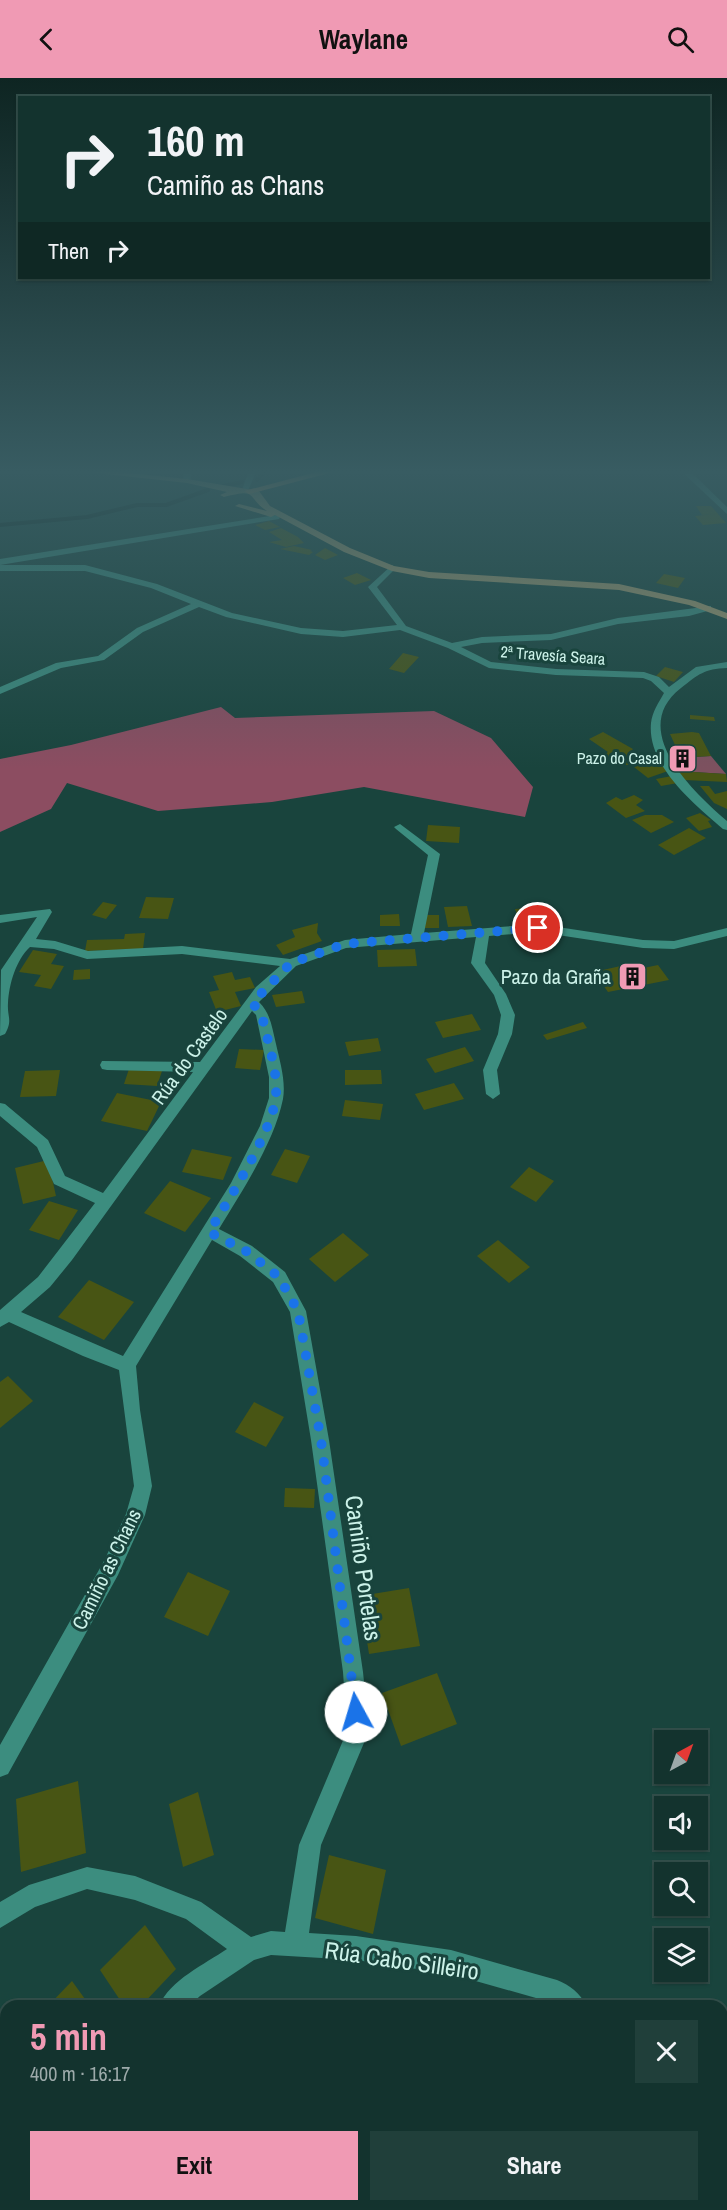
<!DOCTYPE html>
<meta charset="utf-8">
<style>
:root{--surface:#13332e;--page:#203f3a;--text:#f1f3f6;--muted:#9daaaa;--line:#324e4a;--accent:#f09ab4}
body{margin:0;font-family:"Archivo Narrow",sans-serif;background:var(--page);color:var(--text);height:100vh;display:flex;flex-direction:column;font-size:22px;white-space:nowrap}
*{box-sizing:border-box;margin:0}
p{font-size:20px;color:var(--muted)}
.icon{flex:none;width:33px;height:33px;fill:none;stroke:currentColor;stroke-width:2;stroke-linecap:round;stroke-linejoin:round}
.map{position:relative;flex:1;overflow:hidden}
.panel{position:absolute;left:0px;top:1922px;width:728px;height:212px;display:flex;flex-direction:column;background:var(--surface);border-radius:18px 18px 0 0;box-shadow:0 2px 4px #0004,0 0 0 2px var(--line)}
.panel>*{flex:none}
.top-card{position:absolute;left:18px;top:18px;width:692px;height:183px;border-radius:0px;box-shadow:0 2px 4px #0004,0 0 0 2px var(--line);background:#13332e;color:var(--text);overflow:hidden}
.needle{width:39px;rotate:41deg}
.tools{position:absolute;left:654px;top:1652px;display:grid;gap:12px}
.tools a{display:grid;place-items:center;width:54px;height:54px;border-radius:0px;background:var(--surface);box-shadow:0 2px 4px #0004,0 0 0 2px var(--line);font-size:30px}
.pin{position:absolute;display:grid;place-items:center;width:51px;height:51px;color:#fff;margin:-26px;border:3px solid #fff;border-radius:50%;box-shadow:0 2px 6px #0007}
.me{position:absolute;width:66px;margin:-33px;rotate:354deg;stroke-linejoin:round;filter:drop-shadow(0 0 4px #0008)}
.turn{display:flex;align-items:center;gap:21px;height:126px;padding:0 30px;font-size:27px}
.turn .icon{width:78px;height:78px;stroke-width:2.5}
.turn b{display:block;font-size:42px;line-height:51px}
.then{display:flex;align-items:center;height:57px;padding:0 30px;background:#0003;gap:12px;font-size:22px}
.round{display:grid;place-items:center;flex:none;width:63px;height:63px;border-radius:0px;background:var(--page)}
.overview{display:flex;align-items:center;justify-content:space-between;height:102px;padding:0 30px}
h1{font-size:36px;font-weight:700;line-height:45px;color:var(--accent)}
.action{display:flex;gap:12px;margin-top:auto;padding:12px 30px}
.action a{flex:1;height:69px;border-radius:0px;background:var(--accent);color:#111;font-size:24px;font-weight:700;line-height:69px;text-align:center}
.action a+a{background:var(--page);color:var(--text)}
header{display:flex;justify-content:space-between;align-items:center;height:78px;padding:0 30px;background:var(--accent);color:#111;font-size:27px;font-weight:700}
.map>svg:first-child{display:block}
.green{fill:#7d515f}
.forest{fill:#8c4d61}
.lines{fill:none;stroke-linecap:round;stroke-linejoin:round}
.stream{stroke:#092520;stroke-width:4}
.building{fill:#485514}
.minor{fill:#3c8d7f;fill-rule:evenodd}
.major{fill:#a79a6e;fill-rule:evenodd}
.highway{fill:#eea363;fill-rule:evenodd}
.route{stroke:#1a73e8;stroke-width:10;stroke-dasharray:0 18}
.labels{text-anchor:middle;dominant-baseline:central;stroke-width:6;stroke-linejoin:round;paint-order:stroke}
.far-street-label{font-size:16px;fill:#ccf2e9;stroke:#19443d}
.far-poi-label{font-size:16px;fill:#ccf2e9;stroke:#19443d;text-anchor:end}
.poi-label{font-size:20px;fill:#ccf2e9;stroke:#19443d;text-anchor:end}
.street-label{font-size:20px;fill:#ccf2e9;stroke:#19443d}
.near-street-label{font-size:24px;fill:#ccf2e9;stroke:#19443d}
</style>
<header><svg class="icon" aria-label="back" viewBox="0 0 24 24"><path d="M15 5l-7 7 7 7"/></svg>Waylane<svg class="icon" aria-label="search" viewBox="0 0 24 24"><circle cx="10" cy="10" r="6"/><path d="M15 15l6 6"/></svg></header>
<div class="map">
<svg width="727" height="2132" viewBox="0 0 727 2132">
<rect width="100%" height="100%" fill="#19443d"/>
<path class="green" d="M 711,678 L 726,696 L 693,694 L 684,683 L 694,679 Z"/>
<path class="forest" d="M 221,629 L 235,640 L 434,633 L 491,660 L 533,709 L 525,739 L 364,709 L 272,724 L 158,733 L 67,705 L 51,731 L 0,754 L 0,681 L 71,667 Z"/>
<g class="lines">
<g class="stream">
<path d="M 257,402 L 266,392"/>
<path d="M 219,409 L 242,404"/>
<path d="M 0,447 L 87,439 L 137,427 L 166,427 L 208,412"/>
</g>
</g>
<g class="building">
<path d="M 696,428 L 711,428 L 726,445 L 703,447 L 695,438 L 715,436 L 702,437 Z"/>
<path d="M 269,443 L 280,449 L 265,452 L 255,447 Z"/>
<path d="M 281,450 L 298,459 L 304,465 L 286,469 L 269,464 L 282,462 L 269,454 Z"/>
<path d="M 294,468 L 312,472 L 310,473 L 313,474 L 309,477 L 280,471 Z"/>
<path d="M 325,470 L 338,477 L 325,482 L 315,477 Z"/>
<path d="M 357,495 L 371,502 L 355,507 L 343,500 Z"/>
<path d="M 664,496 L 685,500 L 678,510 L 656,505 Z"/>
<path d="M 403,575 L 419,579 L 404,595 L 389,591 Z"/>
<path d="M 665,589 L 683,594 L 674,604 L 656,598 Z"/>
<path d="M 690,637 L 714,639 L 715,643 L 690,641 Z"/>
<path d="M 603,654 L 633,671 L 631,673 L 645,681 L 631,687 L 615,687 L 603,678 L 608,674 L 589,661 Z"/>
<path d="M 692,654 L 699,655 L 711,678 L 694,679 L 696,682 L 684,683 L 693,694 L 726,696 L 727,704 L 684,702 L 668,676 L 689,675 L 685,666 L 675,667 L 670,656 Z"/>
<path d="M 657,681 L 671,692 L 648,700 L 634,689 Z"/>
<path d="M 672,698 L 678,705 L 661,708 L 656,701 Z"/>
<path d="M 700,708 L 709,708 L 715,716 L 727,713 L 727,731 L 714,725 Z"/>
<path d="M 634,717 L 643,722 L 636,727 L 645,733 L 626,740 L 606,725 L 616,719 L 622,722 Z"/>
<path d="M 700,735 L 711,742 L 708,743 L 712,749 L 699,753 L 686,740 Z"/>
<path d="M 645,737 L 662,737 L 674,744 L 651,755 L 632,742 Z"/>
<path d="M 428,747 L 460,749 L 459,765 L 426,763 Z"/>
<path d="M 689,750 L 706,760 L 674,777 L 658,767 Z"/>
<path d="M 146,819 L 174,820 L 168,841 L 139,840 Z"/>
<path d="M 103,824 L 117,827 L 106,841 L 92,837 Z"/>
<path d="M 467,828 L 472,848 L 448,849 L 444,829 Z"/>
<path d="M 539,829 L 544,843 L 520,845 L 515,831 Z"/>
<path d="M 399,836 L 400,848 L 380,848 L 380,837 Z"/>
<rect x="425" y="837" width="14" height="13"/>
<path d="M 318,845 L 317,855 L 322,863 L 283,877 L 276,867 L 295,859 L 292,852 Z"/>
<path d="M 145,855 L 143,871 L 85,873 L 87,862 L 124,861 L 125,856 Z"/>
<path d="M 415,871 L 417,888 L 378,889 L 377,872 Z"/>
<path d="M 33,872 L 57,876 L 51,886 L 64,888 L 51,911 L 34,908 L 41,897 L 19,894 Z"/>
<path d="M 625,887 L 629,893 L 658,887 L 669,902 L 608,914 L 594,894 Z"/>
<path d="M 90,891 L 90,901 L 73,902 L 74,892 Z"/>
<path d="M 232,894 L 235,902 L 250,899 L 255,910 L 235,914 L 241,928 L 217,934 L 209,914 L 219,912 L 213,898 Z"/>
<path d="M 302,913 L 305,925 L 276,929 L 272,917 Z"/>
<path d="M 472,936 L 481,952 L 443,960 L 435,944 Z"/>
<path d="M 583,944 L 587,950 L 547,962 L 543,957 Z"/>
<path d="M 378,960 L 381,973 L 349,978 L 345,964 Z"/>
<path d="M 465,969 L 474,983 L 435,995 L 426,981 Z"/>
<path d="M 239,971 L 264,972 L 260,992 L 235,990 Z"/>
<path d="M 129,991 L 162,993 L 157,1008 L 124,1006 Z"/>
<path d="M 60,992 L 56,1018 L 20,1019 L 25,993 Z"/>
<path d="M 345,992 L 381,992 L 382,1006 L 345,1007 Z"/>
<path d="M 454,1005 L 464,1021 L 424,1032 L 415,1016 Z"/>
<path d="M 117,1015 L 161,1024 L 147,1053 L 101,1043 Z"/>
<path d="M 345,1022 L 383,1026 L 380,1042 L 342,1038 Z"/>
<path d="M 192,1071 L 232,1079 L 223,1102 L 182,1094 Z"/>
<path d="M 285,1071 L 310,1078 L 297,1105 L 271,1097 Z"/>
<path d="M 48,1082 L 56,1118 L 23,1126 L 15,1090 Z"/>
<path d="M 529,1089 L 554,1103 L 536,1124 L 510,1109 Z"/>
<path d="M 170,1103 L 211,1120 L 185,1154 L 144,1135 Z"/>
<path d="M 49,1123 L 78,1132 L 59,1162 L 29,1152 Z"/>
<path d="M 343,1155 L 369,1177 L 335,1204 L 309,1181 Z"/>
<path d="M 498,1162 L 530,1189 L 509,1205 L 477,1178 Z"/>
<path d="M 89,1202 L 134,1224 L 104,1262 L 58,1239 Z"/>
<path d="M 8,1298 L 33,1323 L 0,1350 L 0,1304 Z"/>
<path d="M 254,1324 L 284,1339 L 266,1369 L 235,1354 Z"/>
<path d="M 285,1410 L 315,1411 L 314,1430 L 284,1429 Z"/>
<path d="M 188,1494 L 230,1513 L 208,1558 L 164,1539 Z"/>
<path d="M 409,1510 L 420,1568 L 369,1576 L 360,1518 Z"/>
<path d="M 437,1595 L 457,1646 L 401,1668 L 382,1615 Z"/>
<path d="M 78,1703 L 86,1775 L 21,1794 L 16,1721 Z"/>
<path d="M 198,1714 L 214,1777 L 183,1789 L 169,1726 Z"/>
<path d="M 329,1777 L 386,1792 L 373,1856 L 315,1840 Z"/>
<path d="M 145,1847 L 176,1891 L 141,1928 L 124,1928 L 100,1892 Z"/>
<path d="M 72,1903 L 90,1928 L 48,1928 Z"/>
<path d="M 0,1966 L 6,1978 L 6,2044 L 0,2049 Z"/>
<path d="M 48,2127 L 121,2127 L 116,2132 L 51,2132 Z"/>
</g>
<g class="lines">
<g class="minor">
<path d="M 184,392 L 192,392 L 190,405 L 183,403 Z"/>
<path d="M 249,392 L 257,392 L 247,415 L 241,415 Z"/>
<path d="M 680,392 L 689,392 L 727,429 L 727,436 Z"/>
<path d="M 276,437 L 280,439 L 279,441 L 0,487 L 0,481 Z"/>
<path d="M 0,487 L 85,487 L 157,506 L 232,535 L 301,550 L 343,553 L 397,547 L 368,509 L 392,487 L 396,490 L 377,509 L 406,548 L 452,565 L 482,559 L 551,556 L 618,540 L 711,528 L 711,532 L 689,538 L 618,546 L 551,562 L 482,565 L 461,569 L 491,584 L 556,591 L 644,594 L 659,599 L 669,609 L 696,589 L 727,584 L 727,590 C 704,591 699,596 681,610 C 627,652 693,714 727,743 L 727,752 L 723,751 C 694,726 647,688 651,645 C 652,634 659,624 664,615 L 651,603 L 643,600 L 556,597 L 489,590 L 448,570 L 400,552 L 343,559 L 301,556 L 226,539 L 199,529 L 143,554 L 104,582 L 61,590 L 0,616 L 0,609 L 56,585 L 98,578 L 137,550 L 191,526 L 151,510 L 85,493 L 0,493 Z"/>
<path d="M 400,746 L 440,776 L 424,855 L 538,846 L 643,862 L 674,863 L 727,850 L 727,858 L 674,871 L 643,870 L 538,854 L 489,858 L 485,885 L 506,916 L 515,937 L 512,956 L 497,992 L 500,1016 L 493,1021 L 486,1016 L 483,992 L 498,956 L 501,937 L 494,917 L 471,885 L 476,859 L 346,870 L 296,888 L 259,924 C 271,936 272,950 276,966 C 280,984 286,1003 283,1021 C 274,1065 242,1113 219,1151 L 252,1168 L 285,1194 L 306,1233 L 329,1362 L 363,1594 L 369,1653 L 321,1767 L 309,1855 L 356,1858 L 451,1872 L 557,1902 C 569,1907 581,1915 586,1928 L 554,1928 L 550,1924 L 451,1896 L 356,1882 L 271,1877 L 254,1882 L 200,1918 L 189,1928 L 159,1928 C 170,1902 205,1886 227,1871 L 186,1841 L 135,1822 L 87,1811 L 35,1829 L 0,1850 L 0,1824 L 29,1807 L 87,1789 L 135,1798 L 201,1824 L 251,1859 L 271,1853 L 285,1854 L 299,1767 L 347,1653 L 343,1594 L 311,1362 L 290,1234 L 273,1204 L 240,1178 L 212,1162 L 136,1288 L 140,1332 L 152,1408 L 145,1437 L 118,1497 L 8,1696 L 0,1699 L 0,1667 L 104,1483 L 126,1436 L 134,1408 L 119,1292 L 83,1278 L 9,1244 L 0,1249 L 0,1232 L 38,1199 L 95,1125 L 54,1106 L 37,1069 L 0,1038 L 0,1025 L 5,1026 L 48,1062 L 65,1098 L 103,1115 L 193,994 L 107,992 L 102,991 L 100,987 L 102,983 L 200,984 L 256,909 L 280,888 L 182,876 L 87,881 L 54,871 L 30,869 C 16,882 9,906 8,925 C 7,939 13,942 5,956 L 0,958 L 1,892 L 37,839 L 0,845 L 0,837 L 50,831 L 52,834 L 36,861 L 55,863 L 88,873 L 182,868 L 290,881 L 345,862 L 411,856 L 428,777 L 396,751 L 394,749 ZM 252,933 L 256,937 L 269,999 L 269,1020 L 260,1048 L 231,1105 L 123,1278 L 21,1234 L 50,1209 L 72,1182 Z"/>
<path d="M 6,2073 L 6,2103 L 0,2105 L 0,2075 Z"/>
<path d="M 143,2127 L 169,2127 L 171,2132 L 145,2132 Z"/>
<path d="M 592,2127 L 618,2127 L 619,2132 L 593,2132 Z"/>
</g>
<path class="major" d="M 70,392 L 101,392 L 187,401 L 259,413 L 270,428 L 350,470 L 394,488 L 429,494 L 619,506 L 695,523 L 727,535 L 727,541 L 689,527 L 619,512 L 429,500 L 392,493 L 344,474 L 275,437 L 271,439 L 235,428 L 239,426 L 267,433 C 245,418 259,410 224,419 L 220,417 L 227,414 L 187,405 Z"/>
<path class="highway" d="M 324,392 L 341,392 L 249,416 L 244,413 Z"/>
</g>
<linearGradient id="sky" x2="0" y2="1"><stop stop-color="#0e2522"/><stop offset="0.57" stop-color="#385c62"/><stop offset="1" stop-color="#385c62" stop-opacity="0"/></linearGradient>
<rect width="727" height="691" fill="url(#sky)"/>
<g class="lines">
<path class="route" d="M 356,1634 L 321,1362 L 298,1233 L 279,1199 L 246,1173 L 209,1154 C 228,1123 274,1051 276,1017 C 277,999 273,983 269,967 C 265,950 264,937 252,925 L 291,885 L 345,866 L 538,850"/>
</g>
<defs>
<symbol id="building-square" viewBox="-11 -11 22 22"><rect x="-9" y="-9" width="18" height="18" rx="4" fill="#f09ab4" stroke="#19443d"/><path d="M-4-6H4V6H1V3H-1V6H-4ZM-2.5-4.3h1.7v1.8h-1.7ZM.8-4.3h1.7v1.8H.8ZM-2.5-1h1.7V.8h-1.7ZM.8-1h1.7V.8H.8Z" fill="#111"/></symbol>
</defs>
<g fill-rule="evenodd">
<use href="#building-square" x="666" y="664" width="33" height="33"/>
<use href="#building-square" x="616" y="882" width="33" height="33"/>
</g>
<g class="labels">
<g class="far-street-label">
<text transform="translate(553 577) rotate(4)">2ª Travesía Seara</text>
</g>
<g class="far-poi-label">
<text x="662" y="680">Pazo do Casal</text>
</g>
<g class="poi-label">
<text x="611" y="898">Pazo da Graña</text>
</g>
<g class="street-label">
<text transform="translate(189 978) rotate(-54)">Rúa do Castelo</text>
<text transform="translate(106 1491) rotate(-64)">Camiño as Chans</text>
</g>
<g class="near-street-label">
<text transform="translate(364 1490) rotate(82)">Camiño Portelas</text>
<text transform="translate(402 1882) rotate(8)">Rúa Cabo Silleiro</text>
</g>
</g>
</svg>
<div class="tools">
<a><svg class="needle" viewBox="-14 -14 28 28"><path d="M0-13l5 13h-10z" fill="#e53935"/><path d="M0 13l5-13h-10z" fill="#9daaaa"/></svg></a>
<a><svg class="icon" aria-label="sound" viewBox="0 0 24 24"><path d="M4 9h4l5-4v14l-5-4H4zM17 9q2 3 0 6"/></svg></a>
<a><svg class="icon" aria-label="search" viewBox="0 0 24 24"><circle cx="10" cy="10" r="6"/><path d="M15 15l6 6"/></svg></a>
<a><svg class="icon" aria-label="layers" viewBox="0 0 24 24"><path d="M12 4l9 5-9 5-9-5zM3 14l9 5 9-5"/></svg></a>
</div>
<div class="pin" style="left:538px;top:850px;background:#d93025"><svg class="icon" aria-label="arrive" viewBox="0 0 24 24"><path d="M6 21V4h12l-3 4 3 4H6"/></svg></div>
<svg class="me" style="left:356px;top:1634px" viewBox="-20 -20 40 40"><circle r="19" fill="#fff"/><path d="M0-13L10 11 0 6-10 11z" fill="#1a73e8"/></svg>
<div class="top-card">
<div class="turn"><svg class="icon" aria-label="right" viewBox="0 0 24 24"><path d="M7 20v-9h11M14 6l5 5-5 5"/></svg><div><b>160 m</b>Camiño as Chans</div></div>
<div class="then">Then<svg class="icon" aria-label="right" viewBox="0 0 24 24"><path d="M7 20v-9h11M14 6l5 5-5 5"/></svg></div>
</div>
<section class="panel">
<div class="overview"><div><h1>5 min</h1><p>400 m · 16:17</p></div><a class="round"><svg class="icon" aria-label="close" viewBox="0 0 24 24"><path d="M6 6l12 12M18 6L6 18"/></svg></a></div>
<div class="action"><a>Exit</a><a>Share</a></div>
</section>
</div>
